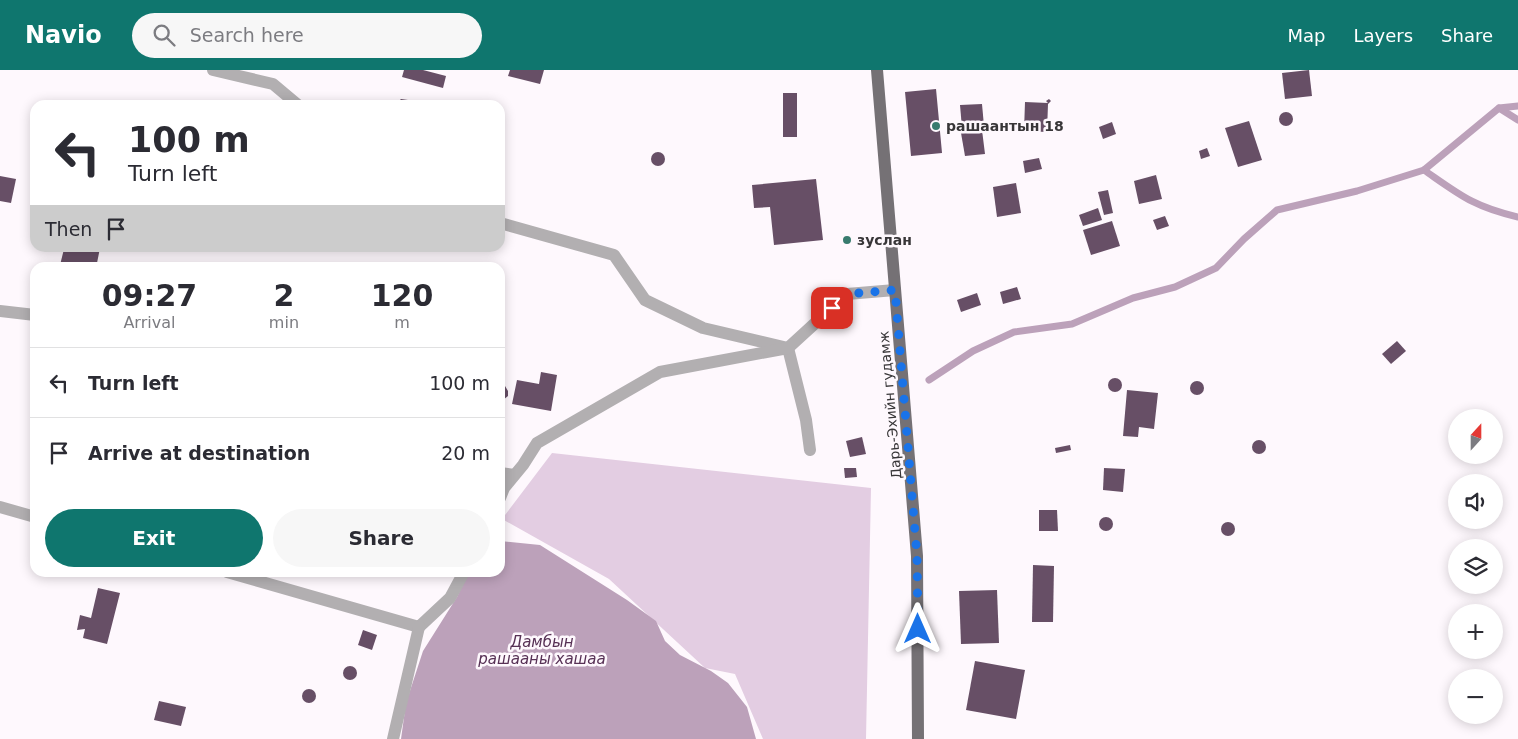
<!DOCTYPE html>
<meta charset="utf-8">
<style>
:root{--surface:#fff;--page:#f7f7f7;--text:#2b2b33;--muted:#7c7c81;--line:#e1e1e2;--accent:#0f766e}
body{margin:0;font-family:"DejaVu Sans",sans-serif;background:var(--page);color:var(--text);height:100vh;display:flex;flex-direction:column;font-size:19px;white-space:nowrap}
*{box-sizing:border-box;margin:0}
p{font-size:16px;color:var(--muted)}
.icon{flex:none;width:28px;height:28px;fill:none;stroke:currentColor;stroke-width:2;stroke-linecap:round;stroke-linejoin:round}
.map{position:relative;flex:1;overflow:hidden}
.details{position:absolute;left:30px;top:192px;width:475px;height:315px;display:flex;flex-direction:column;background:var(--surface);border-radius:15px;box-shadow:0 2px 12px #0003}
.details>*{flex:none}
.top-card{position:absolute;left:30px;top:30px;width:475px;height:152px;border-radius:15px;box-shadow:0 2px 12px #0003;background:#fff;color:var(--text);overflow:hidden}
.needle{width:32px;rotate:21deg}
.controls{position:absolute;left:1448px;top:339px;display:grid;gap:10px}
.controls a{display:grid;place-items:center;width:55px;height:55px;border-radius:50%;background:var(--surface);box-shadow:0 2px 12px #0003;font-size:25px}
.pin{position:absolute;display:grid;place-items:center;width:42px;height:42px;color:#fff;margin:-21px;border-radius:10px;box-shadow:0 2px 8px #0006}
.me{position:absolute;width:55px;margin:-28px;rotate:0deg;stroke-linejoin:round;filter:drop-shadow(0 0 4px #0008)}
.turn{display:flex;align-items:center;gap:18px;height:105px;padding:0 15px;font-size:22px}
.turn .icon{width:65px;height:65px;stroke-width:2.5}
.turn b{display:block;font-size:35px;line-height:42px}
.then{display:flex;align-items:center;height:48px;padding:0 15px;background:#0003;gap:10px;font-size:19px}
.eta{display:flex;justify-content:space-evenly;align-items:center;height:85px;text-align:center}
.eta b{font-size:30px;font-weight:700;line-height:35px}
.cta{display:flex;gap:10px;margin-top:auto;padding:10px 15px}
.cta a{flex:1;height:58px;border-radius:30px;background:var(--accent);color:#fff;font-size:20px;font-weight:700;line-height:58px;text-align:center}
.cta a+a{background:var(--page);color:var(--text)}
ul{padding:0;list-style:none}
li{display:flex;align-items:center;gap:15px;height:70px;padding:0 15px;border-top:1px solid var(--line)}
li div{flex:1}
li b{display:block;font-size:19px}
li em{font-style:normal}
header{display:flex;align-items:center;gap:30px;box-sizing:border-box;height:70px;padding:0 25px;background:var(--accent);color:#fff}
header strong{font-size:24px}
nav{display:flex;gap:28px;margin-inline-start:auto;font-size:18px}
.search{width:350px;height:45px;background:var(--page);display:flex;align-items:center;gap:12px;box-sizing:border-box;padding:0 18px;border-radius:28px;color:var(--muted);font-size:19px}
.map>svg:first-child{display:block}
.green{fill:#e3cde2}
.water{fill:#bca1ba}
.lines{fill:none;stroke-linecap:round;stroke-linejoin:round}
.stream{stroke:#bca1ba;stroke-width:7}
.building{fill:#674f66}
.minor{stroke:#b2afb1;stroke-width:12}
.major{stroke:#757175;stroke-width:12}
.route{stroke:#1a73e8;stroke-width:9;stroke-dasharray:0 16.2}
.poi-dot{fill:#387b6e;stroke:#fef8fd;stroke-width:2}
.labels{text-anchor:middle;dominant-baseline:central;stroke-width:5;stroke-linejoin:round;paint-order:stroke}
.poi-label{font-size:14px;font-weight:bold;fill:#383638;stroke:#fef8fd;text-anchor:start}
.street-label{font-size:14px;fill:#383638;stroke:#fef8fd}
.water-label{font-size:15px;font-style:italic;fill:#573155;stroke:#fef8fd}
</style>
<header>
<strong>Navio</strong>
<div class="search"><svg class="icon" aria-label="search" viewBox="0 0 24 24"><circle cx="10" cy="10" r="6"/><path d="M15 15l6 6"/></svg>Search here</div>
<nav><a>Map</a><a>Layers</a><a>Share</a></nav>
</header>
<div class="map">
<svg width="1518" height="669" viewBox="0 0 1518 669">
<rect width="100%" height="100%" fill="#fef8fd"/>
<path class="green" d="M 552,383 L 871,418 L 866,669 L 763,669 L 735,604 L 705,598 L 609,509 L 502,449 Z"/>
<path class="water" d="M 500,471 L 540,475 L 627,530 L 656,551 L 665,571 L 680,585 L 711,601 L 728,613 L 747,637 L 756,669 L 401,669 L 406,633 L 423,581 L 457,527 L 468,503 L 500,502 Z"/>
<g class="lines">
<g class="stream">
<path d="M 1499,38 L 1518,50"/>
<path d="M 1424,100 C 1460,125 1474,137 1518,147"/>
<path d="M 929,310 L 973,281 L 1014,262 L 1072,254 L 1133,228 L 1175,217 L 1216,198 L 1244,169 L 1277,140 L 1357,121 L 1424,100 L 1499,38 L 1518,36"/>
</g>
</g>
<g class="building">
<path d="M 404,0 L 423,0 L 446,6 L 443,18 L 402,7 Z"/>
<path d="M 510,0 L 544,0 L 540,14 L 508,6 Z"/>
<path d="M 1309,0 L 1312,26 L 1285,29 L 1282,3 Z"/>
<path d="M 936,19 L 942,83 L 911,86 L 905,22 Z"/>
<rect x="783" y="23" width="14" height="44"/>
<path d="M 401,29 L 408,30 L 412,35 L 395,35 Z"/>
<path d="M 1049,29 L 1051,31 L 1048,34 L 1047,62 L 1024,61 L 1025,32 L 1048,33 L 1046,31 Z"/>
<path d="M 982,34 L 984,56 L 962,58 L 960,35 Z"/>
<circle cx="1286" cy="49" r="7"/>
<path d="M 1249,51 L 1262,90 L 1238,97 L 1225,58 Z"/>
<path d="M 1112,52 L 1116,64 L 1103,69 L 1099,57 Z"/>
<path d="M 982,60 L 985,84 L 965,86 L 961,63 Z"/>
<path d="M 1207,78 L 1210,86 L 1201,89 L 1199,81 Z"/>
<circle cx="658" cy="89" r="7"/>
<path d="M 1039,88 L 1042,99 L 1025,103 L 1023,91 Z"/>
<path d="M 1156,105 L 1162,129 L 1139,134 L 1134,111 Z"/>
<path d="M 0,106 L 16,109 L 11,133 L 0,131 Z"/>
<path d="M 816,109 L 823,170 L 774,175 L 770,137 L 754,138 L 752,115 Z"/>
<path d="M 1016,113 L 1021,143 L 997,147 L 993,117 Z"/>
<path d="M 1108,120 L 1113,143 L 1104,145 L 1098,122 Z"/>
<path d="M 1098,138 L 1102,150 L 1083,156 L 1079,145 Z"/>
<path d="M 1165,146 L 1169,156 L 1157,160 L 1153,150 Z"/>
<path d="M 1112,151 L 1120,176 L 1091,185 L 1083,160 Z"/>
<path d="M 79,178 L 100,178 L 96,198 L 71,198 L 60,195 L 64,179 L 78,182 Z"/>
<path d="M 1017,217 L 1021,229 L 1003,234 L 1000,222 Z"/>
<path d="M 977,223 L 981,235 L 961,242 L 957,230 Z"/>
<path d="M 1397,271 L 1406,281 L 1391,294 L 1382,284 Z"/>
<path d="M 541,302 L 557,305 L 551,341 L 512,334 L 517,310 L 539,314 Z"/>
<circle cx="1115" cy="315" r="7"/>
<circle cx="1197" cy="318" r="7"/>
<path d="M 500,316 L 505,316 L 508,321 L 508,326 L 503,330 L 500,330 Z"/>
<path d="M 1127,320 L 1158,323 L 1154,359 L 1139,357 L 1138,367 L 1123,366 Z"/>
<path d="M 862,367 L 866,384 L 850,387 L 846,371 Z"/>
<circle cx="1259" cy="377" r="7"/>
<path d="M 1070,375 L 1071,380 L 1056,383 L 1055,378 Z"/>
<path d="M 844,398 L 856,398 L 857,407 L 845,408 Z"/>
<path d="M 1104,398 L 1125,399 L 1123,422 L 1103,420 Z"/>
<path d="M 1039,440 L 1057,440 L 1058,461 L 1039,461 Z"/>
<circle cx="1106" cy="454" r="7"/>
<circle cx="1228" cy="459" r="7"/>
<path d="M 1033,495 L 1054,496 L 1053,552 L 1032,552 Z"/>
<path d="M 98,518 L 120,523 L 107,574 L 83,568 L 85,559 L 77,560 L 80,545 L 91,548 Z"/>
<path d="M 997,520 L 999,573 L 961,574 L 959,521 Z"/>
<path d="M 363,560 L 377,565 L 372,580 L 358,575 Z"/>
<path d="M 975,591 L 1025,600 L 1016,649 L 966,640 Z"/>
<circle cx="350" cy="603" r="7"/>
<circle cx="309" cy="626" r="7"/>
<path d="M 159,631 L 186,637 L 181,656 L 154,650 Z"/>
</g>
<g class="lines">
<g class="minor">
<path d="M 213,0 L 273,14 L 298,35"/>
<path d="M 500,153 L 614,185 L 645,230 L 703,258 L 788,278 L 806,350 L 810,380"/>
<path d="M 0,241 L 35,245"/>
<path d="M 500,403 L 514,405"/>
<path d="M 500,428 L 504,418 L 523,395 L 537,373 L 660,302 L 788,278 L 847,224 L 895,220"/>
<path d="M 0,437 L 35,447"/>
<path d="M 227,502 L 419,557 L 450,528 L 464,502"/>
<path d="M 393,669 L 419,557"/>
</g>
<path class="major" d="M 877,0 L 917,486 L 918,669"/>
</g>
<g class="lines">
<path class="route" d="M 832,238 L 847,224 L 895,220 L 917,486 L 918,559"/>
</g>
<g class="poi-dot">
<circle cx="936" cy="56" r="5"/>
<circle cx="847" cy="170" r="5"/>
</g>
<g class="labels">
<g class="poi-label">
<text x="946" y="56">рашаантын 18</text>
<text x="857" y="170">зуслан</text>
</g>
<g class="street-label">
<text transform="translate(890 335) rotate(-95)">Дарь-Эхийн гудамж</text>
</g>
<g class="water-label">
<text x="542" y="572">Дамбын<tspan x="542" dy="17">рашааны хашаа</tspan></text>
</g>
</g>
</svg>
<div class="controls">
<a><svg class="needle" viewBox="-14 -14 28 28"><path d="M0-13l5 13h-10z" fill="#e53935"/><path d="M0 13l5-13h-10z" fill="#7c7c81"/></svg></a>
<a><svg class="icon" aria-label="sound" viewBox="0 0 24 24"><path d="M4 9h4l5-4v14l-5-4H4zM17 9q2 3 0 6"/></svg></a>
<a><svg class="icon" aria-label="layers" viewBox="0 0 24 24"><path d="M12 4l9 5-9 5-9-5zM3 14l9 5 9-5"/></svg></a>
<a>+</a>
<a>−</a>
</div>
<div class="pin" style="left:832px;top:238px;background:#d93025"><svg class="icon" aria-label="arrive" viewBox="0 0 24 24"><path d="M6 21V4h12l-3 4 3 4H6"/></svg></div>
<svg class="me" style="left:918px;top:559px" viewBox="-20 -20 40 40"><path d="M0-17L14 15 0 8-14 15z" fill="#1a73e8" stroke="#fff" stroke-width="4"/></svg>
<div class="top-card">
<div class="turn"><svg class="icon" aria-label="left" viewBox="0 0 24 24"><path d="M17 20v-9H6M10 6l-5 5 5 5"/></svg><div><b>100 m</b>Turn left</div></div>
<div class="then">Then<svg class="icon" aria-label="arrive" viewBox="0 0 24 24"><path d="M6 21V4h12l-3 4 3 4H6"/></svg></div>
</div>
<section class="details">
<div class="eta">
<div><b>09:27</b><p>Arrival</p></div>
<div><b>2</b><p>min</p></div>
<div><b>120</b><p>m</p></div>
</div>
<ul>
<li><svg class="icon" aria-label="left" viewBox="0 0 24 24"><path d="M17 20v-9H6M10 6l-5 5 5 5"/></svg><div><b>Turn left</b></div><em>100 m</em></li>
<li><svg class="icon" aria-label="arrive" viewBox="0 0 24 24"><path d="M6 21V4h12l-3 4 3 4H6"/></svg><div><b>Arrive at destination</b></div><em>20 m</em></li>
</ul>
<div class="cta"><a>Exit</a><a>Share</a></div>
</section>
</div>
